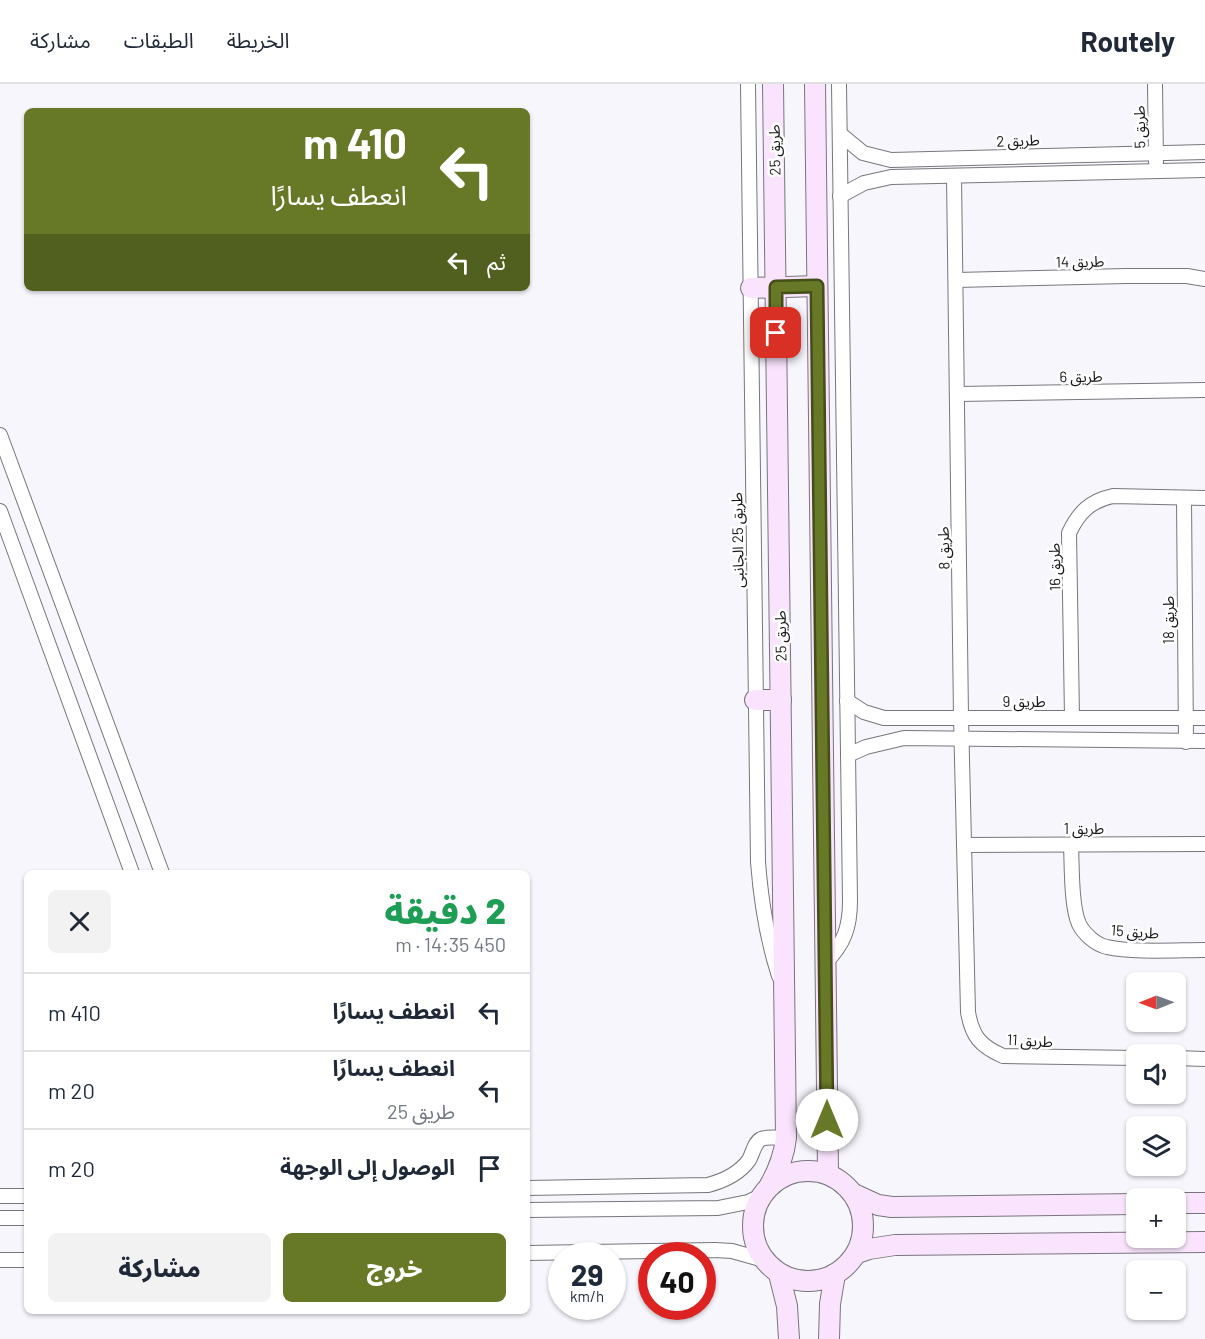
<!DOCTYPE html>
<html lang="ar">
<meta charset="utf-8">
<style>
:root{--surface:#fff;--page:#f2f2f3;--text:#1f2937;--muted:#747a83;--line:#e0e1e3;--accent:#677827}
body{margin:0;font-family:Barlow,"Noto Sans Arabic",sans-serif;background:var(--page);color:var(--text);direction:rtl;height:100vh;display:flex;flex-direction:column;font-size:22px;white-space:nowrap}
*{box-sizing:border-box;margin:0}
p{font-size:20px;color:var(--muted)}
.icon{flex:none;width:33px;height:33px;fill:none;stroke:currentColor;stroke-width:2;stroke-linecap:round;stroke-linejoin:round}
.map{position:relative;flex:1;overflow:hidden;direction:ltr}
.drawer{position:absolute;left:24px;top:786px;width:506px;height:444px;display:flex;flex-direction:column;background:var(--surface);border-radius:9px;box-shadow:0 2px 4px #0004;direction:rtl}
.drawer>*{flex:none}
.top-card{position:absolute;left:24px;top:24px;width:506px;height:183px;border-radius:9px;box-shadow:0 2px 4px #0004;direction:rtl;background:#677827;color:#fff;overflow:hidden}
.needle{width:39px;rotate:269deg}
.fabs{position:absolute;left:1126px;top:888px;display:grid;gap:12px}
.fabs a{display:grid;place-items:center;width:60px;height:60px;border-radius:9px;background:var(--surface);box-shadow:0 2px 4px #0004;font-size:30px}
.speed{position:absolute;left:548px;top:1158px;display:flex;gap:12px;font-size:30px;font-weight:700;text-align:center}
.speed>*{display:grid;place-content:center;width:78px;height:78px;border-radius:50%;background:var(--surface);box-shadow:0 2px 4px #0004;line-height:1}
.speed small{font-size:15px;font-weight:400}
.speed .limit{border:9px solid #d22;background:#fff;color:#111}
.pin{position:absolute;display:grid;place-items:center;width:51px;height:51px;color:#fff;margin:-26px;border-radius:12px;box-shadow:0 3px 9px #0006}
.me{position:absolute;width:66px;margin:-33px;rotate:0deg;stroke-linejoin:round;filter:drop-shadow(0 0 4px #0008)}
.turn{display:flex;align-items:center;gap:21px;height:126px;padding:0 24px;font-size:27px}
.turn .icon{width:78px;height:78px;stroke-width:2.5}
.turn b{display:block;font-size:42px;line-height:51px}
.then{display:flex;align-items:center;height:57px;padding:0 24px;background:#0003;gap:12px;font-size:22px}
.round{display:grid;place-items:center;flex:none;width:63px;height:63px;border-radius:9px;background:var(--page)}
.head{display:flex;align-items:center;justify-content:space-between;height:102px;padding:0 24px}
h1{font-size:36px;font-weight:800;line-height:45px;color:#1e9e55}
.primary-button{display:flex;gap:12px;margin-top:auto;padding:12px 24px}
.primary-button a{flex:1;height:69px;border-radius:9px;background:var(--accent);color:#fff;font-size:24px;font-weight:800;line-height:69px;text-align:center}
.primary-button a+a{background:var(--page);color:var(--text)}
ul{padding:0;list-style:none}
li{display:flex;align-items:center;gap:18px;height:78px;padding:0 24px;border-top:2px solid var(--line)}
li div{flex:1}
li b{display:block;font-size:22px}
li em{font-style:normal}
header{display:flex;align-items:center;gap:36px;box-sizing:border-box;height:84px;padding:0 30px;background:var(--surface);border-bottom:2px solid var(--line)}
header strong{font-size:28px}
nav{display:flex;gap:33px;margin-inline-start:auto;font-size:21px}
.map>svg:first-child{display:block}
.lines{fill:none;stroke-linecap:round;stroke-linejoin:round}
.street-casing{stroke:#77767c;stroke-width:16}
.secondary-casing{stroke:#77767c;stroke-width:22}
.street{stroke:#fff;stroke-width:14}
.secondary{stroke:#fae4fd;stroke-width:20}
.route-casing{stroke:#434e19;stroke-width:15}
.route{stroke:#677827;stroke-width:10}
.labels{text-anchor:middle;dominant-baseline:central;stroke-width:5;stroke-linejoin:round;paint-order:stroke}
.street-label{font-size:15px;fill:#19191b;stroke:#fff}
</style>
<header>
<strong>Routely</strong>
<nav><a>الخريطة</a><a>الطبقات</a><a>مشاركة</a></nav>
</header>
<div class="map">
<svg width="1205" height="1255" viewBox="0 0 1205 1255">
<rect width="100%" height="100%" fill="#f7f6fd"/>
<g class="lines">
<defs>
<g id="street">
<path d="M 748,0 L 758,778 C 761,817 767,855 779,892"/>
<path d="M 1155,0 L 1156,78"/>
<path d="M 840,50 L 863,69 L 891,76 L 1205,68"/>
<path d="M 954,92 L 961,633 L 968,928 C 972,952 980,962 1003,972 L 1137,974"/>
<path d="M 840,112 L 864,99 L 891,93 L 1205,86"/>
<path d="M 956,196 L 1127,192 L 1187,192 L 1205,195"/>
<path d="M 958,310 L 1205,306"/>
<path d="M 0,351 L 162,789"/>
<path d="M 1184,414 L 1186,658"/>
<path d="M 0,427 L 132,789"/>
<path d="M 847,617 L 864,628 L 884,634 L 1205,634"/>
<path d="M 1072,633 L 1069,449 C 1079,428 1090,417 1113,412 L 1205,414"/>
<path d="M 848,671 L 866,663 L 904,654 L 1205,657"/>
<path d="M 964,761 L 1205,760"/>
<path d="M 1071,761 C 1072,782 1071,822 1079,840 C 1084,850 1096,861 1107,863 C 1133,869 1177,866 1205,866"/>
<path d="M 826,878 C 844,860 850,843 850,817 L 839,0"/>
<path d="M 1176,974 L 1205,975"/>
<path d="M 526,1104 L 708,1101 C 723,1097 739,1090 749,1076 C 753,1069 754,1059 761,1055 C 768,1052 778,1054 786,1054"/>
<path d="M 0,1112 L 27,1112"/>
<path d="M 526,1126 L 718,1124 L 748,1118 L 761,1112"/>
<path d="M 0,1134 L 27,1134"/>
<path d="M 526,1169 L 715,1166 L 732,1167 L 764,1176"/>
<path d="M 0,1176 L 27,1176"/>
</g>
<g id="secondary">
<path d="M 815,0 L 828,1089"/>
<path d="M 751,204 L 817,202"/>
<path d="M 755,616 L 781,616"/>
<circle cx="808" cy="1142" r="55"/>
<path d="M 770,1101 C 779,1085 784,1072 786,1054 L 773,0"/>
<path d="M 854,1110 L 878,1121 L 892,1123 L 1137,1120"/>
<path d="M 1176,1119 L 1205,1119"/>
<path d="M 857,1169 L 869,1165 L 895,1161 L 1205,1158"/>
<path d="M 779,1190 L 787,1222 L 789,1255"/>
<path d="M 829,1255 L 830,1220 L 835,1190"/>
</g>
</defs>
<use href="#street" class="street-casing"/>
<use href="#secondary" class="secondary-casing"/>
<use href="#street" class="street"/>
<use href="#secondary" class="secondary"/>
</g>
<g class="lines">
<defs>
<path id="route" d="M 776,249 L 776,203 L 817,202 L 827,1036"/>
</defs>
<use href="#route" class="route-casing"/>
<use href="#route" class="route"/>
</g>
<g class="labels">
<g class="street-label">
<text transform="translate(1139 43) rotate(-91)">طريق 5</text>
<text transform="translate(1018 56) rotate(-2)">طريق 2</text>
<text transform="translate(774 66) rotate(-91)">طريق 25</text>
<text transform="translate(1080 177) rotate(-1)">طريق 14</text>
<text transform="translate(1081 292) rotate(-1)">طريق 6</text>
<text transform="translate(737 456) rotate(-91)">طريق 25 الجانبى</text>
<text transform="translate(943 464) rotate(-91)">طريق 8</text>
<text transform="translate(1054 483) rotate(-91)">طريق 16</text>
<text transform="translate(1168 536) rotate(-90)">طريق 18</text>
<text transform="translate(780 552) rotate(-91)">طريق 25</text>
<text x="1024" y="617">طريق 9</text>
<text x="1084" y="744">طريق 1</text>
<text transform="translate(1135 847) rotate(4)">طريق 15</text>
<text transform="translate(1030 956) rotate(3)">طريق 11</text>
</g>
</g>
</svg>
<div class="fabs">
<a><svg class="needle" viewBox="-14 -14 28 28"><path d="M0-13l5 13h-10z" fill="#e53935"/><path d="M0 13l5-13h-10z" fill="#747a83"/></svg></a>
<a><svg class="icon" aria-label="sound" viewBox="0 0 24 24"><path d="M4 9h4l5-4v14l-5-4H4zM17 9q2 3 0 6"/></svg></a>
<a><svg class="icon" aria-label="layers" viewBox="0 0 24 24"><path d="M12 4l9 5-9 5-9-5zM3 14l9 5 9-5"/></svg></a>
<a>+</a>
<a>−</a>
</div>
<div class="speed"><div>29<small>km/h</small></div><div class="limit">40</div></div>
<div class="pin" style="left:776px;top:249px;background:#d93025"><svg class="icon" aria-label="arrive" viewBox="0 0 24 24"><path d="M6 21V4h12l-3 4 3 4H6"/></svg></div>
<svg class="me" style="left:827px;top:1036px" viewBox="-20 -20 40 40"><circle r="19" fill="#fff"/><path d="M0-13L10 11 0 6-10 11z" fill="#677827"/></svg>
<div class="top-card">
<div class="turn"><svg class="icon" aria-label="left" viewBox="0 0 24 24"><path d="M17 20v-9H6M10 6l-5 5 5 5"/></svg><div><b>410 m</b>انعطف يسارًا</div></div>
<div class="then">ثم<svg class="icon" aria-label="left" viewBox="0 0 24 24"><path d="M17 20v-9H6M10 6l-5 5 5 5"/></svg></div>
</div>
<section class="drawer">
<div class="head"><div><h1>2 دقيقة</h1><p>450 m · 14:35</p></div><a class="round"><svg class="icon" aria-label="close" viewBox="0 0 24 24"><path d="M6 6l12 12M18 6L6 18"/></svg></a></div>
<ul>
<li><svg class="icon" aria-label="left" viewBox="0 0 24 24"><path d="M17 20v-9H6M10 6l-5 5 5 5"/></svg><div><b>انعطف يسارًا</b></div><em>410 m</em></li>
<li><svg class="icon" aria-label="left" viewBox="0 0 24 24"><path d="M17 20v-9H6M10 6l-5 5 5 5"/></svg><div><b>انعطف يسارًا</b><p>طريق 25</p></div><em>20 m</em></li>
<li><svg class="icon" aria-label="arrive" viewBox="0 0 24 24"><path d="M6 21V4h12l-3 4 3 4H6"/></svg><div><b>الوصول إلى الوجهة</b></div><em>20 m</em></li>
</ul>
<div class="primary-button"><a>خروج</a><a>مشاركة</a></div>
</section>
</div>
